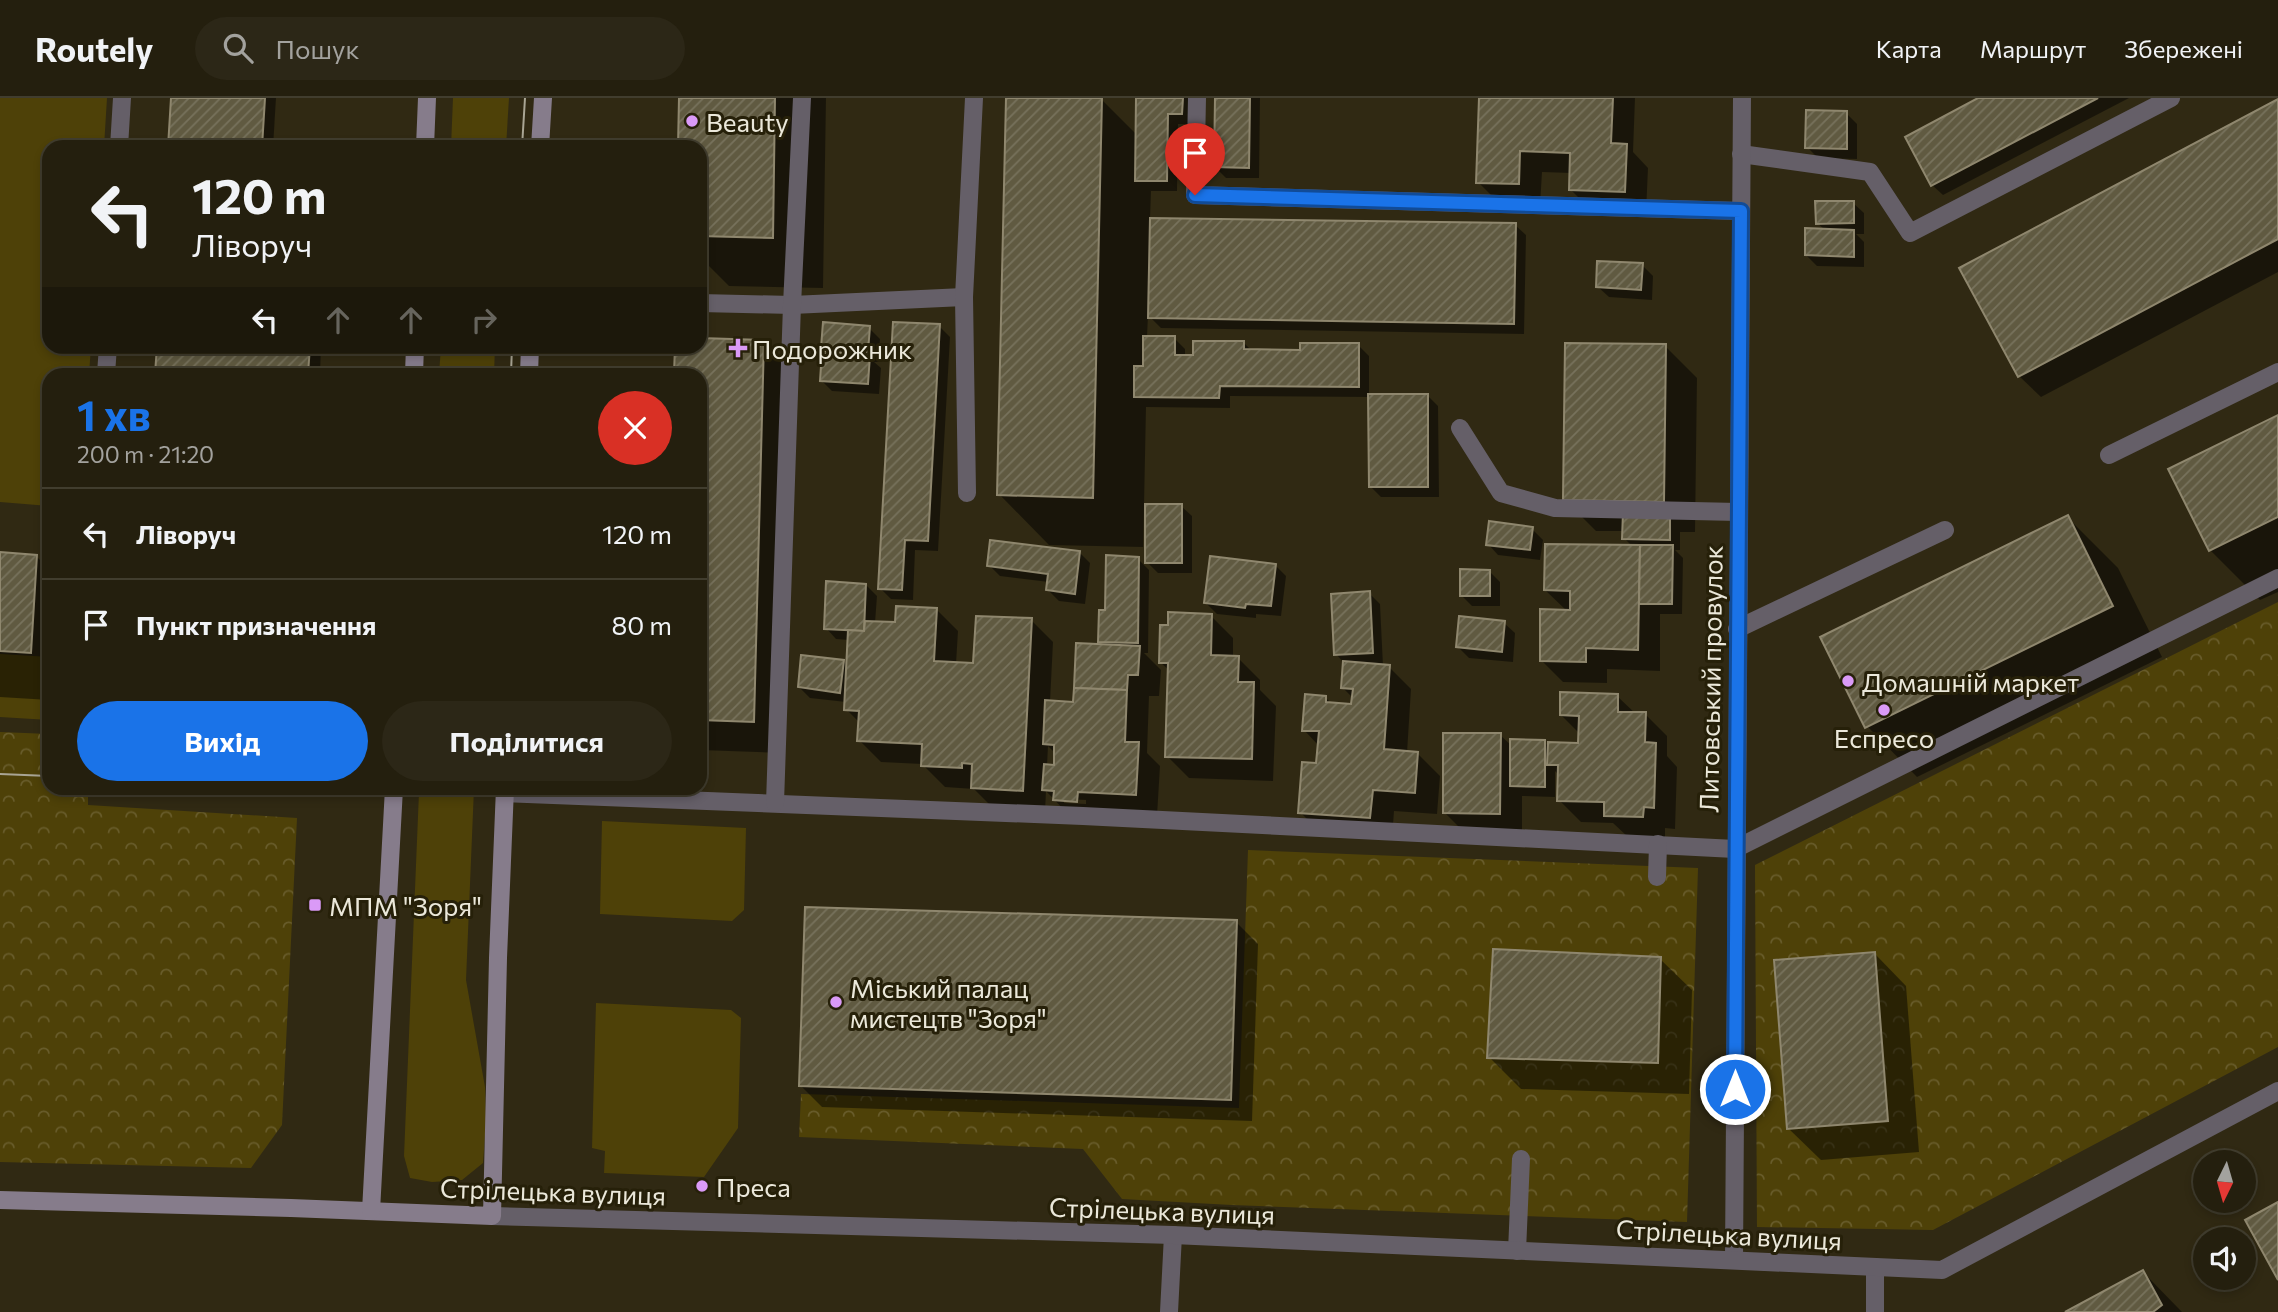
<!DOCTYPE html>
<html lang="uk">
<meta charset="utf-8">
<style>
:root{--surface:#241f0e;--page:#2c2717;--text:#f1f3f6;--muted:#a3a29e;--line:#413d2e;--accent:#1a73e8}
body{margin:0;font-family:Commissioner,sans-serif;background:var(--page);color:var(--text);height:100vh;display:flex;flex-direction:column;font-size:26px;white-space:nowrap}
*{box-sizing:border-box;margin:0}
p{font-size:23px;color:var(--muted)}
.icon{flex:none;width:38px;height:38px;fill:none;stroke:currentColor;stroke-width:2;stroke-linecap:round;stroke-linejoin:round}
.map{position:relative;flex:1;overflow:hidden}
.panel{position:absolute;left:42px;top:270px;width:665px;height:427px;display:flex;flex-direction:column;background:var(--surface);border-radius:21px;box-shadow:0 4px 10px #0003,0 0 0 2px var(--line)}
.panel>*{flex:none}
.hud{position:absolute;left:42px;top:42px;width:665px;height:214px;border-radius:21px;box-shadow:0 4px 10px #0003,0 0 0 2px var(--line);background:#241f0e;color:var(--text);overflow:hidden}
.needle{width:46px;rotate:185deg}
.buttons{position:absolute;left:2193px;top:1052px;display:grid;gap:14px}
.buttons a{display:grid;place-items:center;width:63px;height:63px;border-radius:50%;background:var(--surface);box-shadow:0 4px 10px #0003,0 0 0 2px var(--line);font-size:35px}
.pin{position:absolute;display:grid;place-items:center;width:60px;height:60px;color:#fff;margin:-72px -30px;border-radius:50% 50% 50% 0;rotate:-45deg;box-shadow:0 0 7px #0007}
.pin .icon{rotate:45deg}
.me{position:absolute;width:77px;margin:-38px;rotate:0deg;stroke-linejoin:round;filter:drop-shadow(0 0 5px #0008)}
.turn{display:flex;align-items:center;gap:24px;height:147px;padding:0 35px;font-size:32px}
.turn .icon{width:91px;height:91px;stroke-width:2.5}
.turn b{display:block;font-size:49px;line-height:60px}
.lanes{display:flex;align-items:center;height:66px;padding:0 35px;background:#0003;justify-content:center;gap:35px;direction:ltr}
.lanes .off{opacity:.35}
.round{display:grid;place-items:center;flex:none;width:74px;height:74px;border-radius:37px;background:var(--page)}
.overview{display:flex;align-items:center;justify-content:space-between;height:119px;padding:0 35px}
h1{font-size:42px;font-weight:700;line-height:52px;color:var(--accent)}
.primary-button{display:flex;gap:14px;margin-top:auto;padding:14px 35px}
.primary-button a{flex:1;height:80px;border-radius:42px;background:var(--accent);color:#fff;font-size:28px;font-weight:700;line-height:80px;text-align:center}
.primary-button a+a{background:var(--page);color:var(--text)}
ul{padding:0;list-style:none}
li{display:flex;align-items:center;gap:21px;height:91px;padding:0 35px;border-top:2px solid var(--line)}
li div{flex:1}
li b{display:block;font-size:26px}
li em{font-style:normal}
header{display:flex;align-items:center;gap:42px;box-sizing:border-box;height:98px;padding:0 35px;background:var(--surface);border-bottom:2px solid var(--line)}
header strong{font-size:33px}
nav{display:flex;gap:38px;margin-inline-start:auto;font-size:24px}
.search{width:490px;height:63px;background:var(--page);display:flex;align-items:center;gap:18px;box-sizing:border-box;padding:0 24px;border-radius:38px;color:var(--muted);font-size:26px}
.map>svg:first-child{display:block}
.grass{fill:#4e4108}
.park{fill:url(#park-crowns)}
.shadow{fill:#0007;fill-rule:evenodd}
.building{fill:url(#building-hatch);stroke:#8f876e;stroke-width:2}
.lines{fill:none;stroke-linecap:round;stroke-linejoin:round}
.service{stroke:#655f68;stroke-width:18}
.minor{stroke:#655f68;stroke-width:18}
.tertiary{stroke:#655f68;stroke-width:18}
.secondary{stroke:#867c8b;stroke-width:18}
.tram{stroke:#a9a594;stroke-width:2}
.route-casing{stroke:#114b97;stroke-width:18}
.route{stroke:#1a73e8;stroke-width:12}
.poi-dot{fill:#da9af7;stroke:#262009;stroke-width:2.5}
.labels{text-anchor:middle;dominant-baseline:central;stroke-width:6;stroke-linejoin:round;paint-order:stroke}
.poi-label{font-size:26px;fill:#ebe8da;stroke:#262009;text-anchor:start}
.street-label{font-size:26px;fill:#ebe8da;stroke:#262009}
</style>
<header>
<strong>Routely</strong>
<div class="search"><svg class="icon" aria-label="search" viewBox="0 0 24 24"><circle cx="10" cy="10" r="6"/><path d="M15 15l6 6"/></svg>Пошук</div>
<nav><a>Карта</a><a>Маршрут</a><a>Збережені</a></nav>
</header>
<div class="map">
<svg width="2278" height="1214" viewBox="0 0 2278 1214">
<defs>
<pattern id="park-crowns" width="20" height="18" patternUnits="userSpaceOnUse" patternTransform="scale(1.75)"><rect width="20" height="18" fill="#4e4108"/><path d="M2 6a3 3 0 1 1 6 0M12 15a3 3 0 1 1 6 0" fill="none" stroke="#685c2b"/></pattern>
<pattern id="building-hatch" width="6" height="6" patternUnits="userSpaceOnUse" patternTransform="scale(1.75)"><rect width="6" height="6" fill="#605a41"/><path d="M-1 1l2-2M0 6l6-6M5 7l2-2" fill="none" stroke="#77725c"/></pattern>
</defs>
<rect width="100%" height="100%" fill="#302913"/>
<g class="grass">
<path d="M 0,0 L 107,0 L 104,49 L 49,49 L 49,248 L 91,249 L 89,276 L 49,276 L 49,408 L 0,404 Z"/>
<path d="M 453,0 L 509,0 L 506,49 L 451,49 Z"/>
<path d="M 441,249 L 495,249 L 494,276 L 439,276 Z"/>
<path d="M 0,556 L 49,559 L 49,622 L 0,619 Z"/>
<path d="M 426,690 L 474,690 L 466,882 L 485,989 L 486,1023 L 483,1065 L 462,1082 L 432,1084 L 410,1080 L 404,1058 L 419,694 Z"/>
<path d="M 602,723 L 746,730 L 744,812 L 732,823 L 600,816 Z"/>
<path d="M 596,905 L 731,912 L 741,920 L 738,1030 L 704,1079 L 604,1075 L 605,1053 L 592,1050 Z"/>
</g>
<g class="park">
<path d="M 2278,504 L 2278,949 L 1933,1132 L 1757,1129 L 1755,767 Z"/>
<path d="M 0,634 L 49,636 L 49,690 L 88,690 L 88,707 L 297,720 L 282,1027 L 251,1070 L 0,1064 Z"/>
<path d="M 1248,752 L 1698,770 L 1687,1124 L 1232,1107 L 1122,1101 L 1083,1051 L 799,1039 L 801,996 L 1239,1010 Z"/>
</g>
<g class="shadow">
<path d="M 173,0 L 276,0 L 273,49 L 170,49 Z"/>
<path d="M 680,0 L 826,0 L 823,190 L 729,188 L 700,159 L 700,49 L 680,49 Z"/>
<path d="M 1008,0 L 1101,1 L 1137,37 L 1138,0 L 1193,0 L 1193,26 L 1178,26 L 1177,93 L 1151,93 L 1150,121 L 1515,127 L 1526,137 L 1524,236 L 1161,230 L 1148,217 L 1147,239 L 1174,240 L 1185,251 L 1185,258 L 1195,258 L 1244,245 L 1252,253 L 1301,254 L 1358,247 L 1369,258 L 1369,298 L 1427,297 L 1438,308 L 1439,399 L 1381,399 L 1370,388 L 1370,299 L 1230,298 L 1230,310 L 1146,309 L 1144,408 L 1181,408 L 1192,418 L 1192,475 L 1158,475 L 1147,464 L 1147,410 L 1144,410 L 1143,449 L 1049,447 L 999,396 Z"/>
<path d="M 1216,0 L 1260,0 L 1259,80 L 1226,80 L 1215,69 Z"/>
<path d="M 1481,0 L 1635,0 L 1633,54 L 1648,70 L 1646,115 L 1593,114 L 1571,92 L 1571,75 L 1542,74 L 1540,108 L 1500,106 L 1478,84 Z"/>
<path d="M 1982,0 L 2129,0 L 1943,97 L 1932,87 Z"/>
<path d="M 2278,3 L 2278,174 L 2041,299 L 2019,278 Z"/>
<path d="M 1846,15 L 1857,26 L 1857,61 L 1818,60 L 1807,49 Z"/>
<path d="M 1853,105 L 1864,115 L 1864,136 L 1856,136 L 1864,144 L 1864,169 L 1817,168 L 1806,157 L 1825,132 L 1817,125 Z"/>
<path d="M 1642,167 L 1653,178 L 1652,202 L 1609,199 L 1598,189 Z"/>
<path d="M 939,228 L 950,239 L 938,453 L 915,452 L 913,502 L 891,501 L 880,490 Z"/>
<path d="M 869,230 L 880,241 L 878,264 L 874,264 L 881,270 L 879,296 L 832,293 L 821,282 L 829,256 L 823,249 Z"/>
<path d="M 700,242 L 763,243 L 795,275 L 785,655 L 700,652 L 700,276 L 676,276 L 677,248 L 700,248 Z"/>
<path d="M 158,248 L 321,248 L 320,276 L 157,276 Z"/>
<path d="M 1665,248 L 1697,280 L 1695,434 L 1680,434 L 1680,452 L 1675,452 L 1683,460 L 1682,516 L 1660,516 L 1660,573 L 1607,571 L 1607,585 L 1563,584 L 1541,562 L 1567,513 L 1545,492 L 1632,448 L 1624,440 L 1624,433 L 1596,433 L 1564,401 Z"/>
<path d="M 2278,319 L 2278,494 L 2260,502 L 2210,452 Z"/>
<path d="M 2067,419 L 2118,470 L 2162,559 L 1917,679 L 1867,628 Z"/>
<path d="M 1532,431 L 1543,442 L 1540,462 L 1498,457 L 1488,446 Z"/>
<path d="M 1079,454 L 1090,465 L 1085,506 L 1059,503 L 1048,492 L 1049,484 L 1000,478 L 989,467 Z"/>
<path d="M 0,456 L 36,458 L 49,471 L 49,602 L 0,599 Z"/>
<path d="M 1138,461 L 1149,472 L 1148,555 L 1144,555 L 1161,572 L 1159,598 L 1149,598 L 1147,655 L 1160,668 L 1157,718 L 1066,714 L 1046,693 L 1045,714 L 995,712 L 974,691 L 945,689 L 922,666 L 881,664 L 859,642 L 860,625 L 846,611 L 846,604 L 810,600 L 799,589 L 844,564 L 848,568 L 849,542 L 836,541 L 826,530 L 866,487 L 877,498 L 875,525 L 897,525 L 936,511 L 958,533 L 956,566 L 975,567 L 1031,522 L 1053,544 L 1050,604 L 1075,606 L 1105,548 L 1100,543 L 1106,514 ZM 1048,648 L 1056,656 L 1055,669 L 1047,668 ZM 1064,701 L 1086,702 L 1086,706 L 1064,705 Z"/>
<path d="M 1275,467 L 1286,478 L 1281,518 L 1256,516 L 1256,520 L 1217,516 L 1206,505 Z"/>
<path d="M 1489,473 L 1500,484 L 1500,508 L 1472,508 L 1461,497 Z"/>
<path d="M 1369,495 L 1380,506 L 1383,568 L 1389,569 L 1411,591 L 1407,655 L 1418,656 L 1440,678 L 1437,716 L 1394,713 L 1392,741 L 1322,736 L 1300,714 L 1318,666 L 1319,648 L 1304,632 L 1325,599 L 1332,606 L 1353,608 L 1354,601 L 1342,589 L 1344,565 L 1336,556 Z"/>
<path d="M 1211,518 L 1233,540 L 1233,559 L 1238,560 L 1260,582 L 1260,592 L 1276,608 L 1273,683 L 1189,680 L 1167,658 L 1170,573 L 1161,565 Z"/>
<path d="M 1504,525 L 1515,535 L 1513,564 L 1469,560 L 1458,549 Z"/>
<path d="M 1617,598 L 1636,616 L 1645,616 L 1667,638 L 1667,658 L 1677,669 L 1675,731 L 1665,730 L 1665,740 L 1628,739 L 1613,725 L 1581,724 L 1559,702 L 1560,678 L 1555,673 L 1555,699 L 1522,698 L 1522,737 L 1467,737 L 1445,715 L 1500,637 L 1512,648 L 1544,644 L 1549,649 L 1580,647 L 1580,636 L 1561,617 Z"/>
<path d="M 1236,824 L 1258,846 L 1252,1023 L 822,1009 L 800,987 Z"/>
<path d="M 1875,856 L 1906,888 L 1919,1054 L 1821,1062 L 1789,1031 Z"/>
<path d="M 1660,861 L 1692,892 L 1689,996 L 1521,991 L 1489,959 Z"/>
<path d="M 2143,1174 L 2182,1214 L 2069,1214 Z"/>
</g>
<g class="building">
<path d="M 171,0 L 265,0 L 262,49 L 168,49 Z"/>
<path d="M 679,0 L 775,0 L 773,140 L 700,138 L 700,49 L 678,49 Z"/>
<path d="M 1006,0 L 1102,0 L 1093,400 L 997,397 Z"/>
<path d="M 1136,0 L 1183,0 L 1182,16 L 1168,16 L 1167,83 L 1135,83 Z"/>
<path d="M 1215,0 L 1250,0 L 1249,70 L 1214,69 Z"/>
<path d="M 1479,0 L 1613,0 L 1611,45 L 1627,46 L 1625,94 L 1569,92 L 1570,55 L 1520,53 L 1519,86 L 1476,85 Z"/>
<path d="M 1978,0 L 2098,0 L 1931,88 L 1905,39 Z"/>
<path d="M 2278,1 L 2278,141 L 2018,279 L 1959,170 Z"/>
<path d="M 1806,12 L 1847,13 L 1847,51 L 1805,50 Z"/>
<path d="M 1815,103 L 1854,103 L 1854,125 L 1816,126 Z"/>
<path d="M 1150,120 L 1516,125 L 1514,226 L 1148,220 Z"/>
<path d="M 1805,130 L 1854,132 L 1854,159 L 1805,157 Z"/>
<path d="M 1597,163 L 1643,165 L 1641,192 L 1596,189 Z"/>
<path d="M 823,224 L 870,228 L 868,254 L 821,250 Z"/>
<path d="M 893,224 L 940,226 L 928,443 L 905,442 L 902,492 L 878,491 Z"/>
<path d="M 1143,238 L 1175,238 L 1175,257 L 1193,257 L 1193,243 L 1244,243 L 1244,251 L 1300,252 L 1300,245 L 1359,245 L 1359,289 L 1220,288 L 1219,300 L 1134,299 L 1134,268 L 1143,268 Z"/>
<path d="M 700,240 L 764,242 L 754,624 L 700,622 L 700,276 L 674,276 L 675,248 L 700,248 Z"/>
<path d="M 1565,245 L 1666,246 L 1664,404 L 1563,402 Z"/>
<path d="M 157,248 L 310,248 L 308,276 L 155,276 Z"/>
<path d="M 822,253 L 870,257 L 868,286 L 820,283 Z"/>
<path d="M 1368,296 L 1428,296 L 1428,389 L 1369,389 Z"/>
<path d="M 2278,317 L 2278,419 L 2209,453 L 2168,371 Z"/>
<rect x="1145" y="406" width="37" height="59"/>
<path d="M 1623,414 L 1670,415 L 1670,442 L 1622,441 Z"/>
<path d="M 2068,417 L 2113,508 L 1865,630 L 1820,539 Z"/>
<path d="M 1489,423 L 1533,429 L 1530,452 L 1486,447 Z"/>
<path d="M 990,442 L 1080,453 L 1075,496 L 1046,492 L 1048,476 L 987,468 Z"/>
<path d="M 1545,446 L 1640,447 L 1638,552 L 1586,550 L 1586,564 L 1540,563 L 1540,511 L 1570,512 L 1570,493 L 1544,492 Z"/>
<path d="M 1640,447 L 1673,447 L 1672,506 L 1639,506 Z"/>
<path d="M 0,454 L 37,457 L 31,555 L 0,553 Z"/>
<path d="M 1106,457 L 1139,459 L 1138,545 L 1098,544 L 1099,512 L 1105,512 Z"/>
<path d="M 1210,458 L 1276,466 L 1271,508 L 1246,506 L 1245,510 L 1204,505 Z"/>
<path d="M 1460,471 L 1490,472 L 1490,498 L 1460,498 Z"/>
<path d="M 826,483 L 866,486 L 864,533 L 824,531 Z"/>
<path d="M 1370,493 L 1373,555 L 1334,557 L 1331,496 Z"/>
<path d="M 896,508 L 937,510 L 934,563 L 973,565 L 976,518 L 1032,520 L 1023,693 L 971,690 L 972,666 L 962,665 L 962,670 L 921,668 L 922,646 L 857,643 L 859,613 L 844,612 L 848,532 L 864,533 L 865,523 L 895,524 Z"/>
<path d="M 1168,514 L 1212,516 L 1211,557 L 1239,558 L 1238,584 L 1254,584 L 1252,661 L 1165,659 L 1168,565 L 1159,565 L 1160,527 L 1168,527 Z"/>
<path d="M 1459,518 L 1505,523 L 1502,554 L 1456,549 Z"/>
<path d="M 1076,545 L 1140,548 L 1138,577 L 1128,577 L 1127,592 L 1074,590 Z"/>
<path d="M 801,557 L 844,562 L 840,595 L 798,589 Z"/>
<path d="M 1343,563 L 1390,567 L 1384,651 L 1418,654 L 1415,695 L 1373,692 L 1370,720 L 1298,715 L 1302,664 L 1316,665 L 1319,633 L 1302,633 L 1305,596 L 1326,598 L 1326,604 L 1351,606 L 1353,591 L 1341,590 Z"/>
<path d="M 1074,590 L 1127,592 L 1125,644 L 1139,644 L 1136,697 L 1078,694 L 1077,704 L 1053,702 L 1054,693 L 1042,692 L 1044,666 L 1054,667 L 1054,647 L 1043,646 L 1045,602 L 1073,604 Z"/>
<path d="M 1560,594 L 1618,596 L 1618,614 L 1646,614 L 1645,644 L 1656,645 L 1654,710 L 1644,709 L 1643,719 L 1604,718 L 1604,704 L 1557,703 L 1558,667 L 1547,667 L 1548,644 L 1578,645 L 1579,618 L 1560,617 Z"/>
<path d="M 1443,635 L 1501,635 L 1500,716 L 1443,715 Z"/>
<path d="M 1510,641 L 1545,642 L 1545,689 L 1510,688 Z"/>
<path d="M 805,809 L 1237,822 L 1231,1002 L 799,988 Z"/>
<path d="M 1493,851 L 1661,859 L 1658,965 L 1487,960 Z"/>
<path d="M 1875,854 L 1888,1023 L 1787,1031 L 1774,862 Z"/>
<path d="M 2278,1104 L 2278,1182 L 2245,1122 Z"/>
<path d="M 2143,1172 L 2162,1207 L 2153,1214 L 2065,1214 Z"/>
</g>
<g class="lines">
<g class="service">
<path d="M 1197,0 L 1195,97 L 1741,113"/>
<path d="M 119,49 L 122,0"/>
<path d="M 1741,56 L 1870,74 L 1910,135 L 2171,0"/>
<path d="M 700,205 L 792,207 L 964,199"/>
<path d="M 106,276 L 108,248"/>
<path d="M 1460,330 L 1501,395 L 1555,410 L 1738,414"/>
<path d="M 2109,357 L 2278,274"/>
<path d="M 967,395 L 964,199 L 974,0"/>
<path d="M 1737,531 L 1945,432"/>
<path d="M 505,695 L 1083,718 L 1735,751 L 2278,480"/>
<path d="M 775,705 L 792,207 L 802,0"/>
<path d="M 1657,779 L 1658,746"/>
<path d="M 1517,1153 L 1521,1061"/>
<path d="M 1875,1169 L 1875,1214"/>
<path d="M 1169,1214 L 1173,1137"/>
</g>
<path class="minor" d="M 1734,1162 L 1742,0"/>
<path class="tertiary" d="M 492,1118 L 1173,1137 L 1942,1172 L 2278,993"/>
<g class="secondary">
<path d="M 425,49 L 427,0"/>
<path d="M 540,49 L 543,0"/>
<path d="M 414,276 L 415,248"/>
<path d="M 529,276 L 530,248"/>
<path d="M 0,1102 L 291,1110 L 492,1118 L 498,860 L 505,690"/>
<path d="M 371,1113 L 394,690"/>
</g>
<g class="tram">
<path d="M 522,49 L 525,0"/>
<path d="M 511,276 L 512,248"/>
<path d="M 0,676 L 49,678"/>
</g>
</g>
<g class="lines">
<defs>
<path id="route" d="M 1195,97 L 1741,113 L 1735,991"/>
</defs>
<use href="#route" class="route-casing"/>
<use href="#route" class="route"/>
</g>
<g class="poi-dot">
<circle cx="692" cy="23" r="7"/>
<path d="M734.5 239.5h7v7h7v7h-7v7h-7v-7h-7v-7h7z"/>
<circle cx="1848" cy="583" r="7"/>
<circle cx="1884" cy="612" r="7"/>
<rect x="308" y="800" width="14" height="14" rx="3.5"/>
<circle cx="836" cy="904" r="7"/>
<circle cx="702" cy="1088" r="7"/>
</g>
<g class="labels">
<g class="poi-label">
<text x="706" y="23">Beauty</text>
<text x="752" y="250">Подорожник</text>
<text x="1862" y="583">Домашній маркет</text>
<text x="1884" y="639" text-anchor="middle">Еспресо</text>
<text x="329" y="807">МПМ "Зоря"</text>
<text x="850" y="889">Міський палац<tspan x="850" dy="30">мистецтв "Зоря"</tspan></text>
<text x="716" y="1088">Преса</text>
</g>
<g class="street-label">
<text transform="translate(1710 581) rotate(-89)">Литовський провулок</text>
<text transform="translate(553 1093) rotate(2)">Стрілецька вулиця</text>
<text transform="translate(1162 1112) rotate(2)">Стрілецька вулиця</text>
<text transform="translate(1729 1136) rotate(3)">Стрілецька вулиця</text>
</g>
</g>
</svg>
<div class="buttons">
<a><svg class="needle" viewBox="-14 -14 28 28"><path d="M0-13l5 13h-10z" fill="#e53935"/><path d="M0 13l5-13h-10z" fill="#a3a29e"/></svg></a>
<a><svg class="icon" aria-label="sound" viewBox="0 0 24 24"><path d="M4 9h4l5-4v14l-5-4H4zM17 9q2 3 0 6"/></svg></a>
</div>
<div class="pin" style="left:1195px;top:97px;background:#d93025"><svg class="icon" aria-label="arrive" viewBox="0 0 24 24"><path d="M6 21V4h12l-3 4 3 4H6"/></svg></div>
<svg class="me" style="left:1735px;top:991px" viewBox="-20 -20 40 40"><circle r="17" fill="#1a73e8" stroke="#fff" stroke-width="3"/><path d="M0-11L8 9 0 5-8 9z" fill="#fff"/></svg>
<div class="hud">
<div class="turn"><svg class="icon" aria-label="left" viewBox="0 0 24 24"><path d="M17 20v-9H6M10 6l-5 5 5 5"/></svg><div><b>120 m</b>Ліворуч</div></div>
<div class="lanes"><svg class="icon" aria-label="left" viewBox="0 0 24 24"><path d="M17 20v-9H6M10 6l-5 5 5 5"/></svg><svg class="icon off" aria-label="ahead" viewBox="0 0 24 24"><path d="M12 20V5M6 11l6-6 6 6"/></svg><svg class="icon off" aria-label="ahead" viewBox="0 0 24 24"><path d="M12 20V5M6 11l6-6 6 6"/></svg><svg class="icon off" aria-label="right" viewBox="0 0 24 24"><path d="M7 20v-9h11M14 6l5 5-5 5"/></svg></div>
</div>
<section class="panel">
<div class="overview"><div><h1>1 хв</h1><p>200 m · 21:20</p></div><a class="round" style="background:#d93025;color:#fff"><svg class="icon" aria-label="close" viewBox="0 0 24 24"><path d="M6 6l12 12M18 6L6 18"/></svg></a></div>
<ul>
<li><svg class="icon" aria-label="left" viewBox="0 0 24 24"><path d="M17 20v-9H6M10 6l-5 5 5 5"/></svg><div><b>Ліворуч</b></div><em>120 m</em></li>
<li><svg class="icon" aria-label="arrive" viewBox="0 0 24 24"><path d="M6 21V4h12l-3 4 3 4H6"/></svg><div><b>Пункт призначення</b></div><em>80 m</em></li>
</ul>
<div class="primary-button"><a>Вихід</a><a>Поділитися</a></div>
</section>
</div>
